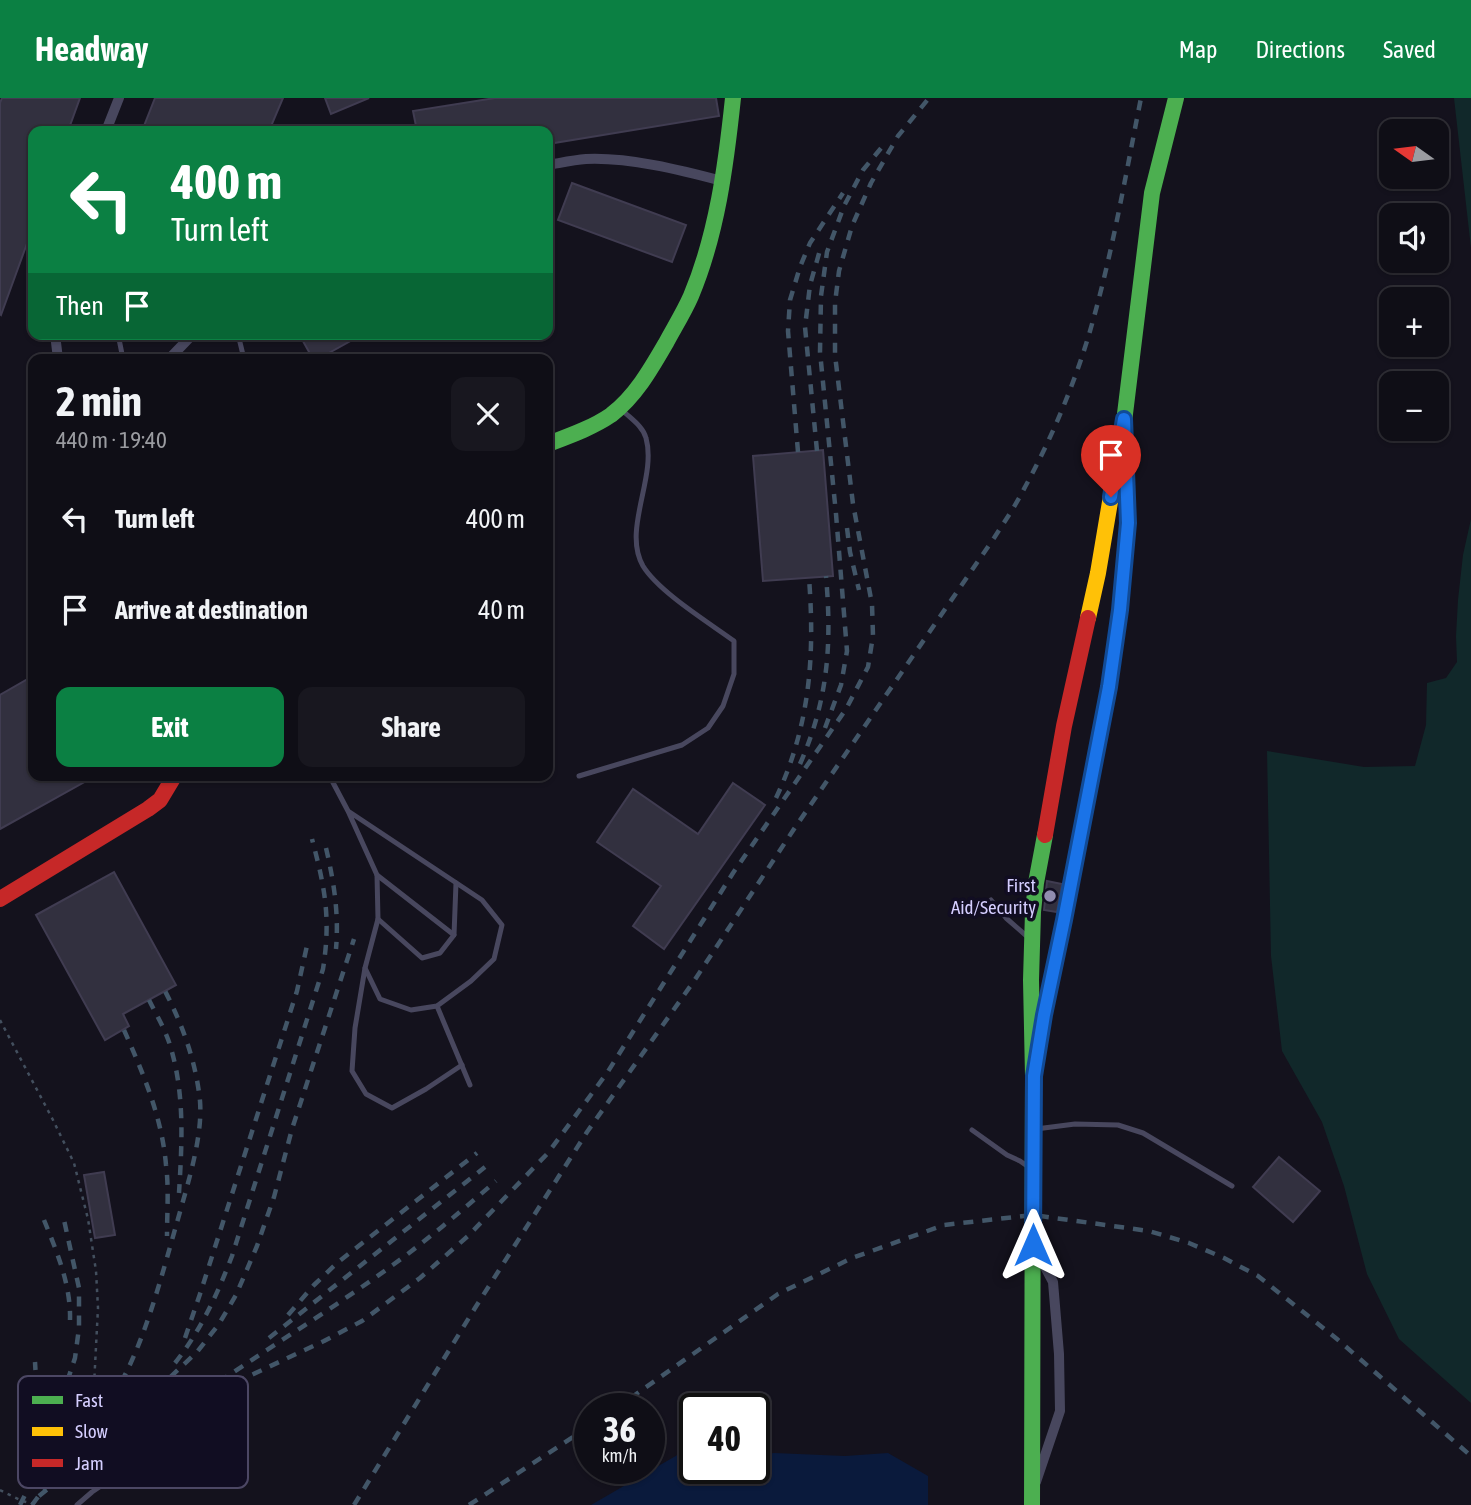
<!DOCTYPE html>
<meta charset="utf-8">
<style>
:root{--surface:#0f0e16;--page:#18171f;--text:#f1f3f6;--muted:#9b9ca1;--line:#2f2e35;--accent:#0b8043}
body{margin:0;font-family:"Asap Condensed",sans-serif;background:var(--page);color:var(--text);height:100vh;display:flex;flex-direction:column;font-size:26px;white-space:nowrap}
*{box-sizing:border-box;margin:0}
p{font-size:23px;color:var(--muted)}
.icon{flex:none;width:38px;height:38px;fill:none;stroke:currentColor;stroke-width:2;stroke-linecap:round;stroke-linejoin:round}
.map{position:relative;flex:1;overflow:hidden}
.sheet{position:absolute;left:28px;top:256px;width:525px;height:427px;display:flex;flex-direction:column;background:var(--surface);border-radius:14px;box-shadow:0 2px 5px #0004,0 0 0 2px var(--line)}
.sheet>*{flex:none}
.hud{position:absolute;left:28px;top:28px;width:525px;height:214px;border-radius:14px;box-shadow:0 2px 5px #0004,0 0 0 2px var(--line);background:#0b8043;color:#fff;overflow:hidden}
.needle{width:46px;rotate:284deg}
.fabs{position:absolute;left:1379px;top:21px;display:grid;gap:14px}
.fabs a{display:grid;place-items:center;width:70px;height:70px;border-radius:14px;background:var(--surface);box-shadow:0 2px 5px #0004,0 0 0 2px var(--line);font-size:35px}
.speed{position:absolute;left:574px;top:1295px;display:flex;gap:14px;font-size:35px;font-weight:700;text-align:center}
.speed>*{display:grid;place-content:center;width:91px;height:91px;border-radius:50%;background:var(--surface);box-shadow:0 2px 5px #0004,0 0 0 2px var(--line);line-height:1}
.speed small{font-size:18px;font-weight:400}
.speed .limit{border:4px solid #111;border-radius:10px;background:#fff;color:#111}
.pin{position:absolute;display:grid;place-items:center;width:60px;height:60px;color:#fff;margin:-72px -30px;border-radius:50% 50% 50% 0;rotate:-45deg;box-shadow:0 0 7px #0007}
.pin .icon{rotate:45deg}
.me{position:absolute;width:77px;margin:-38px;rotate:0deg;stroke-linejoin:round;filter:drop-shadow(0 0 5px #0008)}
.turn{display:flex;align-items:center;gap:24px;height:147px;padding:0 28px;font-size:32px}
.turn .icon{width:91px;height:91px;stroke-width:2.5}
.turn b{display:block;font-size:49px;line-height:60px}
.then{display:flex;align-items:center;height:66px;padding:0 28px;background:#0003;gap:14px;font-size:26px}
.round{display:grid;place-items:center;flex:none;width:74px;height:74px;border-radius:14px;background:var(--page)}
.head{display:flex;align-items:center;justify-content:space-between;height:119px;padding:0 28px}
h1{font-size:42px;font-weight:700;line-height:52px}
.action{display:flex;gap:14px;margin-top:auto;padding:14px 28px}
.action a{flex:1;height:80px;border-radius:14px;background:var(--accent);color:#fff;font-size:28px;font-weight:700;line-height:80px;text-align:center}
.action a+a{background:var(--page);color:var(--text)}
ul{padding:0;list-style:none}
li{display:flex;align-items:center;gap:21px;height:91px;padding:0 28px}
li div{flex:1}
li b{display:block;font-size:26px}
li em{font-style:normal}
header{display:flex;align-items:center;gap:42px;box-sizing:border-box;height:98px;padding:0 35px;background:var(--accent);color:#fff}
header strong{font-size:33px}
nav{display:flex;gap:38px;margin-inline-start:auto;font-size:24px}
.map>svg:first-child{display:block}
.green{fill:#11282a}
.water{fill:#0a1a3c}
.building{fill:#32303f;stroke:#403c51;stroke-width:2}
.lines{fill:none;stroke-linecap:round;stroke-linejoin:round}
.path{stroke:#434f5e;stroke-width:2.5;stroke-dasharray:3.5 5;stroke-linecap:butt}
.lane{stroke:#48475e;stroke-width:5}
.street{stroke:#48475e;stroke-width:10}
.fast{stroke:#4caf50;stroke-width:16}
.slow{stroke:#ffc107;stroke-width:16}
.jam{stroke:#c62828;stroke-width:16}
.rail{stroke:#425668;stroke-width:4.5;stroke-dasharray:10 9;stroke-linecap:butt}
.route-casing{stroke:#114b97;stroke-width:18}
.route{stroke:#1a73e8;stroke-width:12}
.poi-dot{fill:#918cb0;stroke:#110d22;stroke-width:2.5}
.labels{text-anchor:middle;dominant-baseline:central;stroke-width:7;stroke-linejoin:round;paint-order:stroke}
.poi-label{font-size:19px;fill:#d5ceff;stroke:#110d22;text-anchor:end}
.key{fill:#110d22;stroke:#4c4764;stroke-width:2}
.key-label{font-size:19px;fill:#d5ceff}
</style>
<header>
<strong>Headway</strong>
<nav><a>Map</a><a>Directions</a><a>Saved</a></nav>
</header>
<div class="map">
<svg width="1471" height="1407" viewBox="0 0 1471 1407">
<rect width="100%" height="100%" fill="#14121d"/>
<g class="green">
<path d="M 1454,0 L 1471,0 L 1471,150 Z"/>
<path d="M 1471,421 L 1471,1305 L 1399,1241 L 1367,1176 L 1344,1088 L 1322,1024 L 1282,953 L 1271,858 L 1267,653 L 1364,669 L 1415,668 L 1426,627 L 1427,585 L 1446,580 L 1457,564 L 1456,538 L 1458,502 L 1463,457 Z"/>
</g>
<path class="water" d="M 695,1350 L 695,1370 L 754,1370 L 754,1358 L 774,1355 L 845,1358 L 888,1355 L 928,1378 L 928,1407 L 591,1407 L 686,1352 Z"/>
<g class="building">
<path d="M 2,0 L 80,0 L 68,33 L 33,33 L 33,129 L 1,217 L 0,216 L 0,5 Z"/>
<path d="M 155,0 L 283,0 L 269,33 L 142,33 Z"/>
<path d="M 325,0 L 369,0 L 331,16 Z"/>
<path d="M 495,0 L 716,0 L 719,18 L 548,46 L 548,33 L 417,33 L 413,13 Z"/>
<path d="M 572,85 L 686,127 L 672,164 L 558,122 Z"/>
<path d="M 299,236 L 363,236 L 318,261 L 313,261 Z"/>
<path d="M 823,352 L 833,478 L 763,483 L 753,358 Z"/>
<path d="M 33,578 L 33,677 L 97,677 L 0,731 L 0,597 Z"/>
<path d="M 733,685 L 765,707 L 664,851 L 633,828 L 661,788 L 597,744 L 633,691 L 698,736 Z"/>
<path d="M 114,774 L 176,887 L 123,916 L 129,928 L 105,942 L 36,817 Z"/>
<path d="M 1047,783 L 1062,786 L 1057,814 L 1044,812 Z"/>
<path d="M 1279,1059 L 1320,1093 L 1293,1124 L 1253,1089 Z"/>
<path d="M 104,1074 L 115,1137 L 95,1140 L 84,1077 Z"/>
</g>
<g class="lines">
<g class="path">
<path d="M 0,922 L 53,1022 L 74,1065 L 88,1121 L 96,1173 L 98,1210 L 92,1326 L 87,1359 L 91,1383"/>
<path d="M 0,1392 L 22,1403 L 38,1407"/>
</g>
<g class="lane">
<path d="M 118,236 L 123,261"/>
<path d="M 238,236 L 244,261"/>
<path d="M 329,677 L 348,713 L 377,777 L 378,821 L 365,870 L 380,901 L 411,912 L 437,908 L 471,883 L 494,861 L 502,827 L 482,802 L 348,713"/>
<path d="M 579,678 L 682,647 L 708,630 L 723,608 L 734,576 L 734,543 C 708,524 659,494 643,468 C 622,432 657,379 646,340 C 643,328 630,320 622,312"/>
<path d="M 377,777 L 454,837"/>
<path d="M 991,802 L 1006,820 L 1030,841"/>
<path d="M 378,821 L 422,860 L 440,855 L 454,837 L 456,785"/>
<path d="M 365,870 L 355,930 L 352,973 L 366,996 L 392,1010 L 426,991 L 462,967"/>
<path d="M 437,908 L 470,987"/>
<path d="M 1036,1031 L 1075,1026 L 1118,1027 L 1143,1035 L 1232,1088"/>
<path d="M 972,1032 L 1007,1057 L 1020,1063 L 1030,1070"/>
<path d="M 77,1407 L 92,1394 L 173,1339"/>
</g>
<g class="street">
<path d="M 106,33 L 119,0"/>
<path d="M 548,67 C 560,65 573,62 586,61 C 628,59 681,72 722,83"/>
<path d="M 55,236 L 58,261"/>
<path d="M 169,261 L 193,236"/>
<path d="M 1038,951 L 1109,589 L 1120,512 L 1128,425 L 1125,349"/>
<path d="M 1035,1150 L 1053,1184 L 1059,1256 L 1060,1313 L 1036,1384"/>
</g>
<g class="fast">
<path d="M 1124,324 L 1152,95 L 1176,0"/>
<path d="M 548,346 C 569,338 592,330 611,317 C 635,299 651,271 666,245 C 674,230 684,214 691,198 C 717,136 726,67 733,0"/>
<path d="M 1032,1407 L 1033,978 L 1031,882 L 1033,814 L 1036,785 L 1045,737"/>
</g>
<path class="slow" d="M 1088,520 L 1098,475 L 1124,321"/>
<g class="jam">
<path d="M 1045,737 L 1064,628 L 1088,520"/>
<path d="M 0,801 L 148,711 L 160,702 L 175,677"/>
</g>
<g class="rail">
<path d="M 817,353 L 805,229 L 810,187 L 820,152"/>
<path d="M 798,354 L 788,233 L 790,202 L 800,169 L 810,145 L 843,95"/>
<path d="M 847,430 L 850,454 L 859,492"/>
<path d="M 825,630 L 841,587 L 847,553 L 836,416 L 820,254 L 821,198 L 827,154 L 844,108 L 863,72 L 882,49"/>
<path d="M 800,666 C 828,602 832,547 826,478"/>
<path d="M 776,700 C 810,628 815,558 809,480"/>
<path d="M 326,750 C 334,784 339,816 336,851"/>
<path d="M 149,902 C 156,916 165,931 170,947 C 185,996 182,1045 179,1095"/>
<path d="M 124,932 C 143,975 162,1019 166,1067 C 169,1090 167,1114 167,1138"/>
<path d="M 44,1122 C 57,1154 71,1187 70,1222"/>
<path d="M 288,1217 L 314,1187 L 337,1165 L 477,1055"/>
<path d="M 185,1240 L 200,1196 L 297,893 L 308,843"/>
<path d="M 269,1240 L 485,1069"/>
<path d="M 175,1265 C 201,1232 217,1197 232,1158 L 323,871 C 331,820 325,790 312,741"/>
<path d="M 219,1284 C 282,1241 348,1201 409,1155 C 439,1132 467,1108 496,1083"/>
<path d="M 615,1311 L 778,1196 L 852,1160 L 944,1127 L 1033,1117 L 1149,1133 L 1189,1145 L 1224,1160 L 1258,1178 L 1337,1241 L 1471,1358"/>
<path d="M 101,1344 L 197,1254 L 219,1226 L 236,1197 L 257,1148 L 274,1099 L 292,1031 L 354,841"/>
<path d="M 31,1366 L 39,1331 L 35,1264"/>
<path d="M 39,1398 L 87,1359 L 136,1331 L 324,1243 L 362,1223 L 420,1180 L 468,1138 L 548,1055 L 607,975 L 733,775 L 846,611 L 868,569 L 873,538 L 872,506 L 853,406 L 835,257 L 835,205 L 839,173 L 852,128 L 871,85 L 898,38 L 929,0"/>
<path d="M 20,1407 L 38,1371 L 75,1260 L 79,1230 L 79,1190 L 64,1122"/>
<path d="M 32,1407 C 59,1370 89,1335 114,1296 C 143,1251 161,1180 176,1128 C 186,1091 203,1041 200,1003 C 196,964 183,928 165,893"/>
<path d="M 354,1407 L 475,1210 L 587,1034 L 694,883 L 794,731 L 994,440 C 1005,423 1016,407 1025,389 C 1052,340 1077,280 1092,226 C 1113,152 1126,75 1141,0"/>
<path d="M 469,1407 L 590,1328"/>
</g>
</g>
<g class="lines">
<defs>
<path id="route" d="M 1033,1147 L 1034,978 L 1044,917 L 1064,822 L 1109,589 L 1120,512 L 1128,425 L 1124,321 L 1111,399"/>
</defs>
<use href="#route" class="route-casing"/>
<use href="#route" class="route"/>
</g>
<circle class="poi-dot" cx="1050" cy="798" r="7"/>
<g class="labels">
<g class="poi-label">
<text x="1036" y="787">First<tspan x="1036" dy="22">Aid/Security</tspan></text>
</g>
</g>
<rect x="18" y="1278" width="230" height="112" rx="10" class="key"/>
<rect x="32" y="1298" width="31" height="8" fill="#4caf50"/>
<rect x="32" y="1329" width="31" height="9" fill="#ffc107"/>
<rect x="32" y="1361" width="31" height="8" fill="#c62828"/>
<g class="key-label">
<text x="75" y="1309">Fast</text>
<text x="75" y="1340">Slow</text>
<text x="75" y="1372">Jam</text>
</g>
</svg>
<div class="fabs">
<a><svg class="needle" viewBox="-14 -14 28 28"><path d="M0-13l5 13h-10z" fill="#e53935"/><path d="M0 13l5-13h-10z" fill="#9b9ca1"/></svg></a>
<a><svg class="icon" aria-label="sound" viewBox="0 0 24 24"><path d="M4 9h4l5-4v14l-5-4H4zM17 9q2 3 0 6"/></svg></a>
<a>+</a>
<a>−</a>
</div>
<div class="speed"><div>36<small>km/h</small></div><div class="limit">40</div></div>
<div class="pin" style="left:1111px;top:399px;background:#d93025"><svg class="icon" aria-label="arrive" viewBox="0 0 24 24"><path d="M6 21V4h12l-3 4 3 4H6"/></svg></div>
<svg class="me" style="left:1033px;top:1147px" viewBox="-20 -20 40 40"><path d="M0-17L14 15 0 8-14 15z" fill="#1a73e8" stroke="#fff" stroke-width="4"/></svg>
<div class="hud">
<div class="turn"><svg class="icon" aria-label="left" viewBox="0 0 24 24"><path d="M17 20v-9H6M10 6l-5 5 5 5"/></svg><div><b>400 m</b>Turn left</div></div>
<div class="then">Then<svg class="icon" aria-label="arrive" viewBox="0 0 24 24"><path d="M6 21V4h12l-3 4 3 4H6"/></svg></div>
</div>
<section class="sheet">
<div class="head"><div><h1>2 min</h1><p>440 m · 19:40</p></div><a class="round"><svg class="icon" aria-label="close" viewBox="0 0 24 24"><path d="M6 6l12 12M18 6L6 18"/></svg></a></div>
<ul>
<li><svg class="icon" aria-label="left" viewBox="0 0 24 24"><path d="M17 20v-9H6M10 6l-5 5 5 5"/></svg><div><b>Turn left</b></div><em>400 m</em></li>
<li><svg class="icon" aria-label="arrive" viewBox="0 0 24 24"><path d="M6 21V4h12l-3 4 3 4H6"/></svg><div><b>Arrive at destination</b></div><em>40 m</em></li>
</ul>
<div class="action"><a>Exit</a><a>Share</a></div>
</section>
</div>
